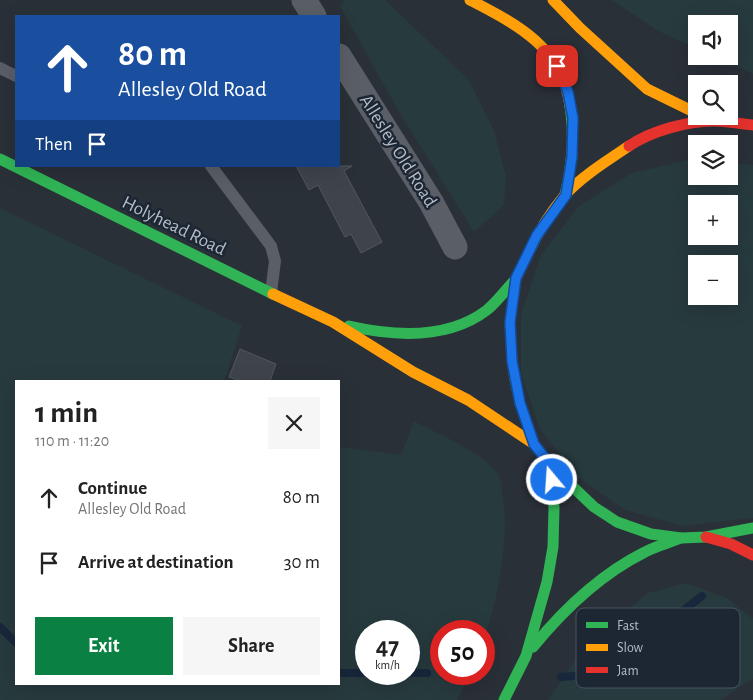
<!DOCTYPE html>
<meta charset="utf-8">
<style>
:root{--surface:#fff;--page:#f6f6f6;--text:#222;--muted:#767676;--accent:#0b8043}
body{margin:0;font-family:"Alegreya Sans",sans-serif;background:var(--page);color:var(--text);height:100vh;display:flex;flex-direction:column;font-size:19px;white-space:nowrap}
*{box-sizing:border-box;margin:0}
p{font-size:16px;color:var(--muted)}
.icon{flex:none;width:28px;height:28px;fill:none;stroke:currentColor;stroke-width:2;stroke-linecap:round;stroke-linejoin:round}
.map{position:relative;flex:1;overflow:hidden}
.side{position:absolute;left:15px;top:380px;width:325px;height:305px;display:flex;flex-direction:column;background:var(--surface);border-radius:0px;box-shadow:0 5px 20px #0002}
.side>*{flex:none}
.banner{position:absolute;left:15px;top:15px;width:325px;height:152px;border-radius:0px;box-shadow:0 5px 20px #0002;background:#1a4fa0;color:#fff;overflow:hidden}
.fabs{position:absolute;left:688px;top:15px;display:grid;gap:10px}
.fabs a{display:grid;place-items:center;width:50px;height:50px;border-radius:0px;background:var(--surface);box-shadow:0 5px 20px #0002;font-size:25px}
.speed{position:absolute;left:355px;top:620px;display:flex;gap:10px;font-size:25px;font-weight:700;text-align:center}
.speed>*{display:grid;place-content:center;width:65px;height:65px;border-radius:50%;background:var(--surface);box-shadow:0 5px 20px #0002;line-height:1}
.speed small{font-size:12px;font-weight:400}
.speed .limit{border:8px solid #d22;background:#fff;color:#111}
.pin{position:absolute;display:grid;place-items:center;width:42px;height:42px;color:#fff;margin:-21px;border-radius:10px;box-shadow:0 2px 8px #0006}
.me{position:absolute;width:55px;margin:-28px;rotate:342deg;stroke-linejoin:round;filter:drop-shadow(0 0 4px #0008)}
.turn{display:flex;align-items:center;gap:18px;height:105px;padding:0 20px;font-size:22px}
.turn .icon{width:65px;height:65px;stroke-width:2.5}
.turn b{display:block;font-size:35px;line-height:42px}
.then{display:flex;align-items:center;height:48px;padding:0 20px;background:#0003;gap:10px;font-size:19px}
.round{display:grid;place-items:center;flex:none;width:52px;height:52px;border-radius:0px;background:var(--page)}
.headline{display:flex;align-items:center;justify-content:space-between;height:85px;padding:0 20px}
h1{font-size:30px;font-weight:700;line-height:38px}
.button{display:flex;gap:10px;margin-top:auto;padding:10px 20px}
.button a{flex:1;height:58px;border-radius:0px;background:var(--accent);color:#fff;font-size:20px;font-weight:700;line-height:58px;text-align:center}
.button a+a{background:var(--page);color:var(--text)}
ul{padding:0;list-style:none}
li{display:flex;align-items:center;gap:15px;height:65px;padding:0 20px}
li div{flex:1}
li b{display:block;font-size:19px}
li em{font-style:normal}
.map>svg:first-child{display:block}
.green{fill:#273a3e;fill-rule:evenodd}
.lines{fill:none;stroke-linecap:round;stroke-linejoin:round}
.stream{stroke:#19273c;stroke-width:8}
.building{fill:#3f444c;stroke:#52575f}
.lane{stroke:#5a5e66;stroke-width:12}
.street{stroke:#5a5e66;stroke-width:25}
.fast{stroke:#30b455;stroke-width:11}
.slow{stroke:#ff9f0a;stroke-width:11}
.jam{stroke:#e5322d;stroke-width:11}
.route-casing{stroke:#114b97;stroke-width:12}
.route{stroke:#1a73e8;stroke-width:9}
.labels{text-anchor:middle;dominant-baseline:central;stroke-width:5;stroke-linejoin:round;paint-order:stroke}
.street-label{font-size:19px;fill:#b4bcc9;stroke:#1d2633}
.key{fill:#1d2633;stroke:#4a5360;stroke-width:1}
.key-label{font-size:14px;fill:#b4bcc9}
</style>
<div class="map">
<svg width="753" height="700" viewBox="0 0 753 700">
<rect width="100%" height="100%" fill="#2a3038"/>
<g class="green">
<path d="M 345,0 L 385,0 L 468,79 L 494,131 L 506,176 L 504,205 L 474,232 L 398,110 L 340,6 Z"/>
<path d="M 612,0 L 753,0 L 753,74 L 714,56 L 729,56 L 729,24 L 696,24 L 696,48 L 660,32 Z"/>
<path d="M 692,159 L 696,159 L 696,176 L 729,176 L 729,163 L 753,165 L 753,518 L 682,526 L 625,510 L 576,476 L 540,429 L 521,373 L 521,314 L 541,255 L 579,206 L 632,173 ZM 696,204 L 729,204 L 729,236 L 696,236 ZM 696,264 L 729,264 L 729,296 L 696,296 Z"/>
<path d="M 0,208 L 242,326 L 224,381 L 16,381 L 16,684 L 339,684 L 339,447 L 401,455 L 414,421 C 438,434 481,451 497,473 C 501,477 501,485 502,491 C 511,536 498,597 484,640 L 484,631 L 441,631 L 441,674 L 470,674 L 457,700 L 0,700 ZM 366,631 L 409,631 L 409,674 L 366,674 Z"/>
<path d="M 686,583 L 727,598 L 753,619 L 753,678 L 721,700 L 548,700 L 586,645 L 648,593 Z"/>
</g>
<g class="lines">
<g class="stream">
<path d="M 0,627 L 16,643"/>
<path d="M 339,673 L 366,673"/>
<path d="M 409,673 L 427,673"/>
<path d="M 561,677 L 602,674 L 702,596"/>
</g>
</g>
<g class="building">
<path d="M 296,166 L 352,166 L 344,171 L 382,242 L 361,253 L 351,234 L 345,237 L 318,185 L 309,190 Z"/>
<path d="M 240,349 L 276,364 L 270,381 L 241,381 L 229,377 Z"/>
</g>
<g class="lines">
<g class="lane">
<path d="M 0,68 L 16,76"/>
<path d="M 211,166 L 271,246 L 275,261 L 271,293"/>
</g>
<g class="street">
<path d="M 304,0 L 314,16"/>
<path d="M 339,56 L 431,202 L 455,247"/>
</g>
<g class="fast">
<path d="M 0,159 L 273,294"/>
<path d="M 565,195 C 572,165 575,136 570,106"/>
<path d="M 349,326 C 393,336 448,340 487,310 C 498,301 506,289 516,279"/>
<path d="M 515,379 L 520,403 L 534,444 L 551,466 L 594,507 L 617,522 L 651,534 L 681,538 L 706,537 L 753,528"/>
<path d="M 533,647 C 564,609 601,574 645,552 C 656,546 669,543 681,538"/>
<path d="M 504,700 L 526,656 L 547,582 L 553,547 L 554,508 L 551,466"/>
</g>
<g class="slow">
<path d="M 470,0 C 518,25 562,47 570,106"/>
<path d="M 553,0 L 580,28 L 647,89 L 696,113"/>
<path d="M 526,258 C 536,236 549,214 565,195 C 581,177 608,160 629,146"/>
<path d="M 273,294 L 333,322 L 413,372 L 468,400 L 534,444"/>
</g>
<g class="jam">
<path d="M 629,146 C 651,131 687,121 714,121 C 727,121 740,124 753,125"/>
<path d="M 515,379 L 512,361 L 510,322 L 516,279 L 526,258"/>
<path d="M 706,537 L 731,544 L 753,555"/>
</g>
</g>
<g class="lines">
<defs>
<path id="route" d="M 552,480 L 551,466 L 534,444 L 520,403 L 512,361 L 510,322 L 516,278 L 537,235 L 566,195 L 572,157 L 573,118 L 568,92 L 557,66"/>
</defs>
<use href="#route" class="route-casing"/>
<use href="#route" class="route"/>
</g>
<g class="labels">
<g class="street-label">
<text transform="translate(398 151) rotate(58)">Allesley Old Road</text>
<text transform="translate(174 226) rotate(26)">Holyhead Road</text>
</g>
</g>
<rect x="576" y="608" width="164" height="80" rx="8" class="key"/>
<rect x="586" y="622" width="22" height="6" fill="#30b455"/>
<rect x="586" y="644" width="22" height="7" fill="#ff9f0a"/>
<rect x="586" y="667" width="22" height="6" fill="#e5322d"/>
<g class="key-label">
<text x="617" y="630">Fast</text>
<text x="617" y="652">Slow</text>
<text x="617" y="675">Jam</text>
</g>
</svg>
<div class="fabs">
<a><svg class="icon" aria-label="sound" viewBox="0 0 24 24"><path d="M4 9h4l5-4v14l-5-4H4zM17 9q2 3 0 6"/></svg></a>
<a><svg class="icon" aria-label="search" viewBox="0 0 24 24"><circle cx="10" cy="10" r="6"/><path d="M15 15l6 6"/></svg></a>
<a><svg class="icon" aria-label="layers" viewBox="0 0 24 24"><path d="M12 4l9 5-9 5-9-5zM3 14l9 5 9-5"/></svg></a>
<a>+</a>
<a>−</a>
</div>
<div class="speed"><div>47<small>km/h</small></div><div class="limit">50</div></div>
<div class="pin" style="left:557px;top:66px;background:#d93025"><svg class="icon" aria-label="arrive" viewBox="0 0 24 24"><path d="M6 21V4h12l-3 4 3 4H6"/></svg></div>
<svg class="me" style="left:552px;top:480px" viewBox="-20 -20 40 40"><circle r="17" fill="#1a73e8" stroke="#fff" stroke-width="3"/><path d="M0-11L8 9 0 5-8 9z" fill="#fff"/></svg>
<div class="banner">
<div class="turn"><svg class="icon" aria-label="ahead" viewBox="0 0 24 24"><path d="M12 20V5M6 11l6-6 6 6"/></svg><div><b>80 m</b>Allesley Old Road</div></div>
<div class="then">Then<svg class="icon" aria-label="arrive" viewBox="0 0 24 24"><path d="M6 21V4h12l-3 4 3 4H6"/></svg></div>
</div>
<section class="side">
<div class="headline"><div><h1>1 min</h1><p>110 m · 11:20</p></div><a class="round"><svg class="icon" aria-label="close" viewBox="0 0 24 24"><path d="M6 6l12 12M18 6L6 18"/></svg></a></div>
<ul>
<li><svg class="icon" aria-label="ahead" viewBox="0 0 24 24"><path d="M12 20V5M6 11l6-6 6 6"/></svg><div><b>Continue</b><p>Allesley Old Road</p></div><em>80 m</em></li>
<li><svg class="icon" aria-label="arrive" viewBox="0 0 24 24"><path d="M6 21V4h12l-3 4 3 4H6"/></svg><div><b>Arrive at destination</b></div><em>30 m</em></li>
</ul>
<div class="button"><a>Exit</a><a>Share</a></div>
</section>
</div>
